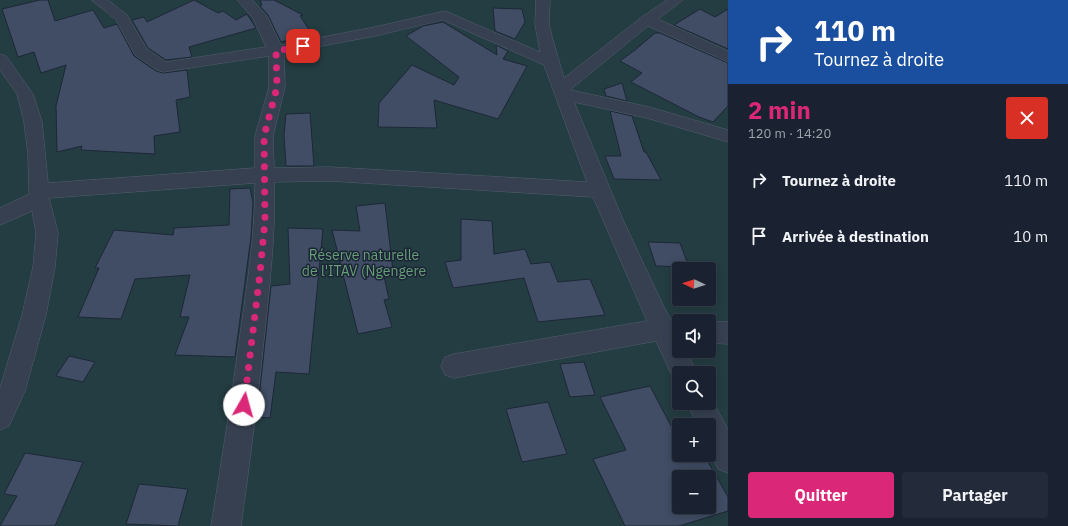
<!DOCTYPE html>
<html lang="fr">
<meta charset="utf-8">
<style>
:root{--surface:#1a2231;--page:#232a39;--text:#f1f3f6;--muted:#9fa4ab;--line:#383f4d;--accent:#db2777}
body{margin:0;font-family:"IBM Plex Sans",sans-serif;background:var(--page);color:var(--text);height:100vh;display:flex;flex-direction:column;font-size:15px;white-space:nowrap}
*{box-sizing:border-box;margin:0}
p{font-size:13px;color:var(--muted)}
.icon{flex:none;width:22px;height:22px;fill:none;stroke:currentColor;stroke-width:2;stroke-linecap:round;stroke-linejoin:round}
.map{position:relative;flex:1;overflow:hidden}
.details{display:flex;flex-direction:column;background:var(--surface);width:340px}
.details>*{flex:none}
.guide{background:#1a4fa0;color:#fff;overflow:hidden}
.needle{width:26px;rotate:274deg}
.fabs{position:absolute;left:672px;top:262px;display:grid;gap:8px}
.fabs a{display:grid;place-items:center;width:44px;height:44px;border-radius:4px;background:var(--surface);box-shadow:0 2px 10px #0003,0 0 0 1px var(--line);font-size:20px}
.pin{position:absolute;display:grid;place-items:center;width:34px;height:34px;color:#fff;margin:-17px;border-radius:8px;box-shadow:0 2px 6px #0006}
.me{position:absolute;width:44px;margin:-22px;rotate:7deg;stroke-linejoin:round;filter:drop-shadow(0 0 3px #0008)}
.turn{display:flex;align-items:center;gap:14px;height:84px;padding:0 20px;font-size:18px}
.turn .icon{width:52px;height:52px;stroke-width:2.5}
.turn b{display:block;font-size:28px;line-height:34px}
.round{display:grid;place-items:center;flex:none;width:42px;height:42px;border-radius:4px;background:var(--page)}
.overview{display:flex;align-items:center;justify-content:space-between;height:68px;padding:0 20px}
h1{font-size:24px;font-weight:700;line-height:30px;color:var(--accent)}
.action{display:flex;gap:8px;margin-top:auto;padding:8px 20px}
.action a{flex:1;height:46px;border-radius:4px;background:var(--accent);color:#fff;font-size:16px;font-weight:700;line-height:46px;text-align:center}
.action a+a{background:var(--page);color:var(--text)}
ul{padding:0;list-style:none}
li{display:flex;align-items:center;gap:12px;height:56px;padding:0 20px}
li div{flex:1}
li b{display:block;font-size:15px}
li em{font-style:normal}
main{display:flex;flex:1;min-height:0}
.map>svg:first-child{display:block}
.green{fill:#243d42;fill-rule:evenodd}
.building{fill:#404d64;stroke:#1d2738;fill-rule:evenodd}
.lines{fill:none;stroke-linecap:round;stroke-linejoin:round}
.minor-casing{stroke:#545e6e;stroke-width:1}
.minor{fill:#364051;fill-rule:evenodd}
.route{stroke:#db2777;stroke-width:7;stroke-dasharray:0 12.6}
.labels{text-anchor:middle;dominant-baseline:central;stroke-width:3;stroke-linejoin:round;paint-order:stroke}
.park-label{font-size:14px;fill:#679f77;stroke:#1b2536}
</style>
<main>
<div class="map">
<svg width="728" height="526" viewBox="0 0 728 526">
<rect width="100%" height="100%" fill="#222e41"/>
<path class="green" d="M 0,0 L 728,0 L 728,526 L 0,526 ZM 679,269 L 709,269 L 709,299 L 679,299 ZM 679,321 L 709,321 L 709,351 L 679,351 ZM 679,373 L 709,373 L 709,403 L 679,403 ZM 679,425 L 709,425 L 709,455 L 679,455 ZM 679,477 L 709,477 L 709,507 L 679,507 Z"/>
<g class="building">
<path d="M 40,0 L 48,0 L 55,21 L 93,10 L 104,28 L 117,24 L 134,56 L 156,71 L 163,73 L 187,70 L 190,97 L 176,100 L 180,132 L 154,136 L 155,154 L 81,150 L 82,146 L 57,152 L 56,106 L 66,65 L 41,73 L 34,52 L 18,57 L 2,9 Z"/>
<path d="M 194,0 L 218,13 L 223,11 L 236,20 L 247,14 L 256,28 L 189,47 L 192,57 L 166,60 L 148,48 L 132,20 L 144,17 L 147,22 Z"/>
<path d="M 260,0 L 274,0 L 303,15 L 300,16 L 312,34 L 281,42 L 268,15 L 260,6 L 262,5 Z"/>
<path d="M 493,8 L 522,9 L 525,22 L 515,39 L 495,31 Z"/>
<path d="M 700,9 L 715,17 L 728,9 L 728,49 L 674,25 Z"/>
<path d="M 443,22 L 497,55 L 496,45 L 508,51 L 503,59 L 527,66 L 498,119 L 434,100 L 437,128 L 378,127 L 379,103 L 412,65 L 454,85 L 459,77 L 406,36 L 423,26 Z"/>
<path d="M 655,33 L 660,33 L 728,63 L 728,106 L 713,122 L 699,117 L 631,82 L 642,73 L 620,61 L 635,50 Z"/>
<path d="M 622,83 L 627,101 L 606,96 L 604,89 Z"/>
<path d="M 610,111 L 632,116 L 644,152 L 646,152 L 661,180 L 614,179 L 605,156 L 621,156 Z"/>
<path d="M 310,113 L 314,166 L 286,166 L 284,135 L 286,114 Z"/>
<path d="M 250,188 L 253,203 L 251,237 L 235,357 L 175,355 L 189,317 L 180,317 L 190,275 L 135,279 L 121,319 L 78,317 L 99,268 L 95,268 L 114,230 L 173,235 L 174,228 L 229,225 L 230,189 Z"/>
<path d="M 385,203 L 393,271 L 383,272 L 389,299 L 384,300 L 392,327 L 358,334 L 332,230 L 360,231 L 356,206 Z"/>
<path d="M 461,219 L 492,221 L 494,254 L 525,249 L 531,264 L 550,262 L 558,282 L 590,279 L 605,315 L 538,322 L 524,278 L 453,288 L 445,262 L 461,260 Z"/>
<path d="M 288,228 L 323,229 L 309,374 L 276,372 L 270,418 L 257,417 L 271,286 L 290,284 Z"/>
<path d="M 648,242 L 680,243 L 689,267 L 656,266 Z"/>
<path d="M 69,356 L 95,362 L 83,382 L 56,376 Z"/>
<path d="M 584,362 L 595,395 L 570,397 L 560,364 Z"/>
<path d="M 650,386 L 679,441 L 679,455 L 704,455 L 728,497 L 728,511 L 679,526 L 625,526 L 593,459 L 626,450 L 600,397 ZM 679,477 L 709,477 L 709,507 L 679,507 Z"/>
<path d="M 548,402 L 567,454 L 522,462 L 506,409 Z"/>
<path d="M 25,453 L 83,462 L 55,526 L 0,526 L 17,496 L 4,494 Z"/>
<path d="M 139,484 L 188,489 L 178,526 L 126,524 Z"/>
</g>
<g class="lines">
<defs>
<g id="minor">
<path d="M 92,0 L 108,0 L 127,15 L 147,49 L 166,62 L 266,47 L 253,18 L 237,0 L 252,0 L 267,16 L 281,45 L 375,27 L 445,11 L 540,52 L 535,24 L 536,0 L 550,0 L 549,24 L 552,37 L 564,78 L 642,17 L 667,0 L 683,0 L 658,19 L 728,51 L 728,62 L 648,26 L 570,90 L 649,107 L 728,130 L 728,142 L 647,118 L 574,102 L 623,220 L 663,305 L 670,319 L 681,321 L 679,321 L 679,351 L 686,351 L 697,373 L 679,373 L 679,383 L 675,382 L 656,341 L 454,378 L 445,375 L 441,366 L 445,357 L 454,354 L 647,321 L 593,197 L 330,181 L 274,182 C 276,232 270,281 265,330 C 258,396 250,461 241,526 L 211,526 C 222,460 232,394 241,328 C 248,279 255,232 255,183 L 49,198 L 58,233 L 55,267 L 46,315 L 25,391 L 9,426 L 0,430 L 0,388 L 22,315 L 33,267 L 36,233 L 32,211 L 0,225 L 0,208 L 29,194 L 28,154 L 24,122 L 17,94 L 0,70 L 0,54 L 6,56 L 33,94 L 42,122 L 48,183 L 255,168 L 255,136 L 269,87 L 269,56 L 163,72 L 157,70 L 135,55 L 116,20 ZM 443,20 L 544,65 L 587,182 L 330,167 L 274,168 L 273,136 L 285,87 L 284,53 L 375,36 Z"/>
<path d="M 709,321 L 728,322 L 728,344 L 709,343 Z"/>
<path d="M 709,394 L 728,430 L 728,473 L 718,469 L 709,450 L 709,425 L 697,425 L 687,403 L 709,403 Z"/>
</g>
</defs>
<use href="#minor" class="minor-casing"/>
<use href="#minor" class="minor"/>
</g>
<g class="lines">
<path class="route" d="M 244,405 L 260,273 L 265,220 L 264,136 L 277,87 L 276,51 L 303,46"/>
</g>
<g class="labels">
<g class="park-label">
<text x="364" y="255">Réserve naturelle<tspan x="364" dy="16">de l'ITAV (Ngengere</tspan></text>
</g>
</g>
</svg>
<div class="fabs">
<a><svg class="needle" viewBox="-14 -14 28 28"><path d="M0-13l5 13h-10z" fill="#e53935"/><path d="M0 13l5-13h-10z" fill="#9fa4ab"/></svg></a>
<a><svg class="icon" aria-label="sound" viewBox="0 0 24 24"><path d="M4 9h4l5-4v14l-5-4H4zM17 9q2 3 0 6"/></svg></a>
<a><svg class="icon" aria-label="search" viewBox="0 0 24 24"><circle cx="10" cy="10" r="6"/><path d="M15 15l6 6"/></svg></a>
<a>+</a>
<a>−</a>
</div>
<div class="pin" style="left:303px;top:46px;background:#d93025"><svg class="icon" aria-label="arrive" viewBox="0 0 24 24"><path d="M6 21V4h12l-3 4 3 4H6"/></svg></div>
<svg class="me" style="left:244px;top:405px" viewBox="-20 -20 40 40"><circle r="19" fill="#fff"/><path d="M0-13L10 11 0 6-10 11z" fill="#db2777"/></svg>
</div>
<section class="details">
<div class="guide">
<div class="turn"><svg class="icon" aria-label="right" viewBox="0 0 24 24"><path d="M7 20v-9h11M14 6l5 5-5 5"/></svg><div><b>110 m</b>Tournez à droite</div></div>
</div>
<div class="overview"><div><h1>2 min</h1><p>120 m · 14:20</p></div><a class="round" style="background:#d93025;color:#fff"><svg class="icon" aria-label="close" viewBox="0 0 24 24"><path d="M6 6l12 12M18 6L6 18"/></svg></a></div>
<ul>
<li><svg class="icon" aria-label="right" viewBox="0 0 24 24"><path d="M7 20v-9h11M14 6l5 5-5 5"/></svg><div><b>Tournez à droite</b></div><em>110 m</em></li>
<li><svg class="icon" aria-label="arrive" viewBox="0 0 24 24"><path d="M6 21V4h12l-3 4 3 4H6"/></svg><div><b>Arrivée à destination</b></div><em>10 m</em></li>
</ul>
<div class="action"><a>Quitter</a><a>Partager</a></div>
</section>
</main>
